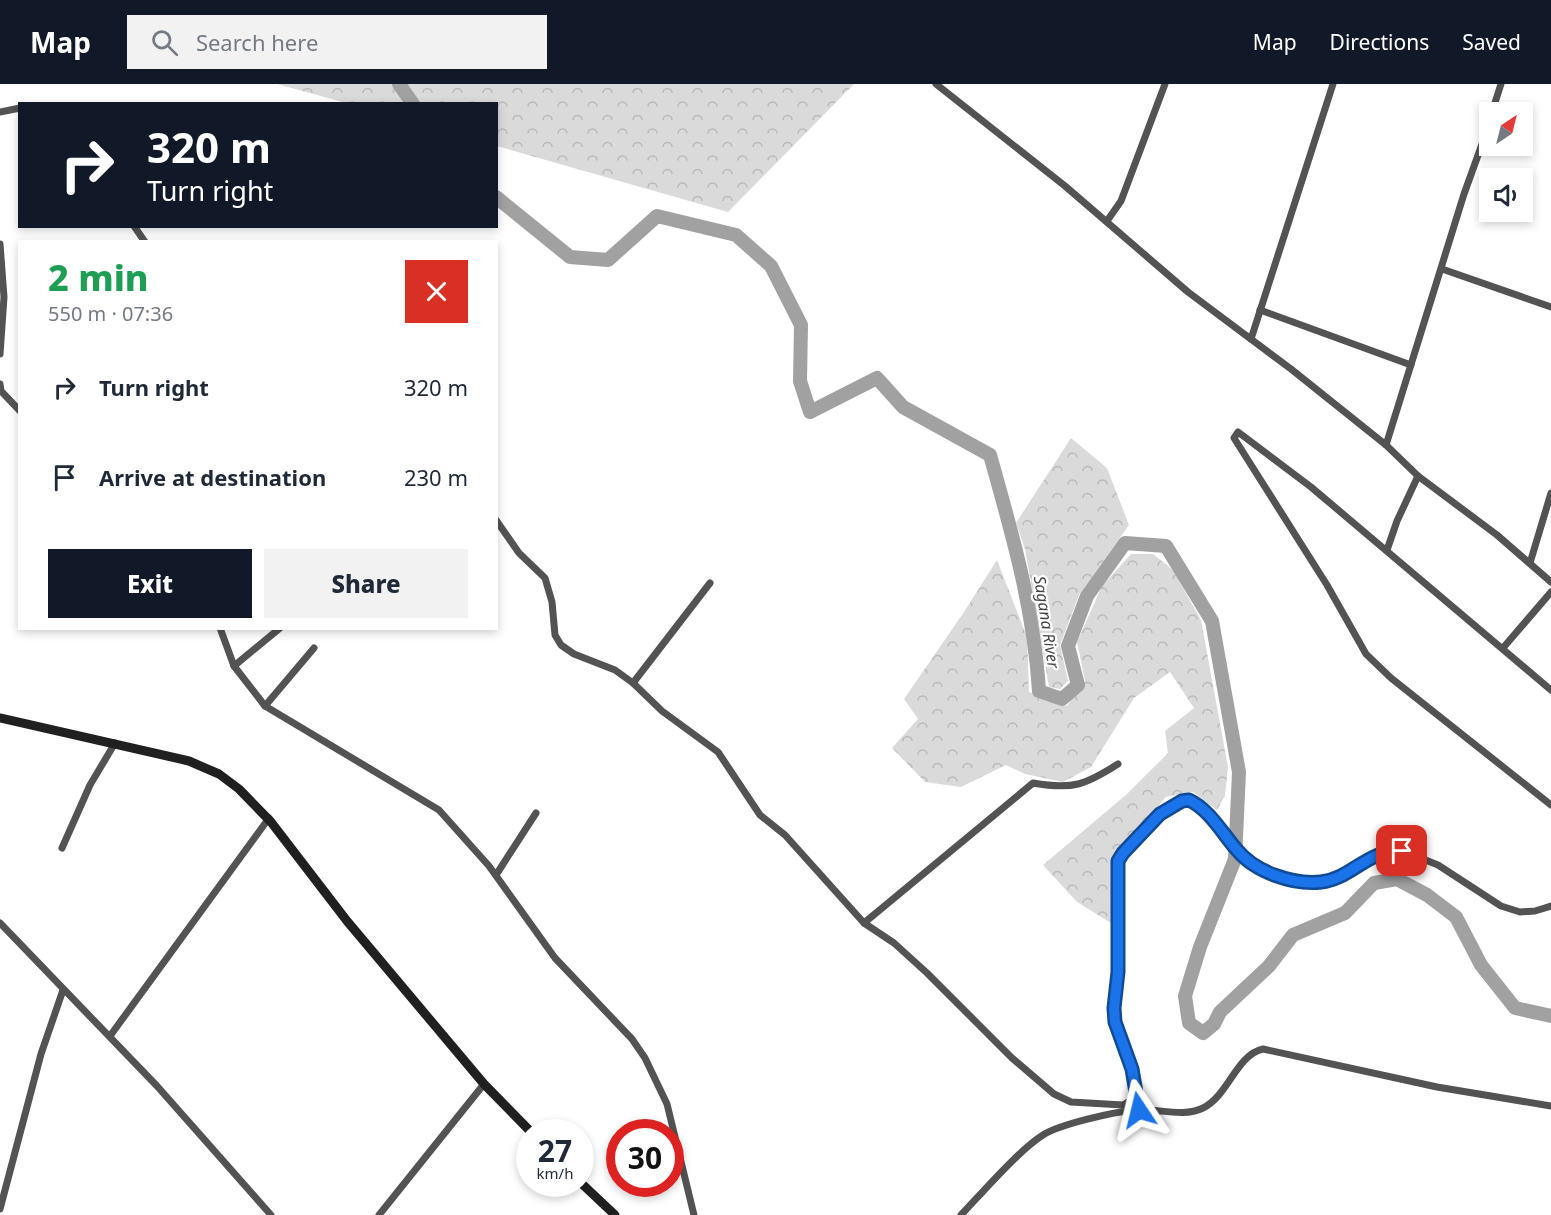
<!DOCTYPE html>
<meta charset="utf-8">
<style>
:root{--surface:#fff;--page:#f2f2f3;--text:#1f2937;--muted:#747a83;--accent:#111827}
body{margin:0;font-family:"Noto Sans",sans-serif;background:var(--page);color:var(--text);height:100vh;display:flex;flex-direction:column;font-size:22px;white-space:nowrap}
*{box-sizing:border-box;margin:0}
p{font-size:20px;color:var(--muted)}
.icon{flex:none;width:33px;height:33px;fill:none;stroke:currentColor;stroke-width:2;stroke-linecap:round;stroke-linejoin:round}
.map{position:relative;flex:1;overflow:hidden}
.side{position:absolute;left:18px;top:156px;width:480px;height:390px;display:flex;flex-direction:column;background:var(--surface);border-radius:0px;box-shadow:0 3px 9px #0003}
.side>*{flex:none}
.hud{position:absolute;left:18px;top:18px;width:480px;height:126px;border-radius:0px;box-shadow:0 3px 9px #0003;background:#111827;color:#fff;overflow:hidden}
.needle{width:39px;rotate:35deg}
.controls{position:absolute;left:1479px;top:18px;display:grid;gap:12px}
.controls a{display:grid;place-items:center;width:54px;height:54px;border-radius:0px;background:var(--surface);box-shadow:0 3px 9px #0003;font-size:30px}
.speed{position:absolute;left:516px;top:1035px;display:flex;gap:12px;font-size:30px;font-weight:700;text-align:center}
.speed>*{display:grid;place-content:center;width:78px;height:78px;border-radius:50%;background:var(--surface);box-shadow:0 3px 9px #0003;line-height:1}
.speed small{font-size:15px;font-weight:400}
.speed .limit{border:9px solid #d22;background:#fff;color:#111}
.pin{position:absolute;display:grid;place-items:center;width:51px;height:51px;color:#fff;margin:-26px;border-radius:12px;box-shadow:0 3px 9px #0006}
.me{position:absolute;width:66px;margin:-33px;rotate:350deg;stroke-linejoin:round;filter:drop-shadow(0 0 4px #0008)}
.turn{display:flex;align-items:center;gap:21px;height:126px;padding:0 30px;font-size:27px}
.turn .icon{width:78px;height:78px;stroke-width:2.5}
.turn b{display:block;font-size:42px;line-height:51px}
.round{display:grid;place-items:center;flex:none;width:63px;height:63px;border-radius:0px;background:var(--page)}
.head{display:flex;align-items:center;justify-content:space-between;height:102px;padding:0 30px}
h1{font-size:36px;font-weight:800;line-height:45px;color:#1e9e55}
.button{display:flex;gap:12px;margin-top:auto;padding:12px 30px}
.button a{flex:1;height:69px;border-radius:0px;background:var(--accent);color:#fff;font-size:24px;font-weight:800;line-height:69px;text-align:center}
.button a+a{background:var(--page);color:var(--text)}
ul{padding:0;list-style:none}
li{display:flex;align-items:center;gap:18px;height:90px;padding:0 30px}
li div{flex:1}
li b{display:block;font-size:22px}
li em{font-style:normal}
header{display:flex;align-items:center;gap:36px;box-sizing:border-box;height:84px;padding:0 30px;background:var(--accent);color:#fff}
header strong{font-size:28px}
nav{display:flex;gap:33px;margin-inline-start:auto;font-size:21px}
.search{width:420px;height:54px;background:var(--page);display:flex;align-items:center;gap:15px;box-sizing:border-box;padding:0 21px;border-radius:0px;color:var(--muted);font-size:22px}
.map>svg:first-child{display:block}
.forest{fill:url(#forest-crowns)}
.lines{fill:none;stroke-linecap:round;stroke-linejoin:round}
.river{stroke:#a1a1a1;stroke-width:14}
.street{stroke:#535353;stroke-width:7}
.secondary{stroke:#202020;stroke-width:9}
.route-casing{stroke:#114b97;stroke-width:15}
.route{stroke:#1a73e8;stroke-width:10}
.labels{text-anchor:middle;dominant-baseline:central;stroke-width:4.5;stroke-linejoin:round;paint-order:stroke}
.water-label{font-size:16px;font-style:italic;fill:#424242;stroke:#fff}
</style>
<header>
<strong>Map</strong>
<div class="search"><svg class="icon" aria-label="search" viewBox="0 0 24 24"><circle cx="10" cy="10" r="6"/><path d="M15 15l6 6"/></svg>Search here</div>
<nav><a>Map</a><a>Directions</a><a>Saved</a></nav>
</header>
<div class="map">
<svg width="1551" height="1131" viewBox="0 0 1551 1131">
<defs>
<pattern id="forest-crowns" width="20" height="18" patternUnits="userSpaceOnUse" patternTransform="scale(1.5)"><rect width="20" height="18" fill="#dadada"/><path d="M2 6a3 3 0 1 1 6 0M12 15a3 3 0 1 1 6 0" fill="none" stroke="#b9b9b9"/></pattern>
</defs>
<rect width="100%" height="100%" fill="#fff"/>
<g class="forest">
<path d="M 277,0 L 854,0 L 728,128 L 497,62 L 496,20 L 346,19 Z"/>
<path d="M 1071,354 L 1107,384 L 1129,441 L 1079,511 L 1060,561 L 1068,597 L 1060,605 L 1049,603 L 1025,465 L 1016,439 Z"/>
<path d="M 1131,470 L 1153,470 L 1173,486 L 1201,536 L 1228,683 L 1225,712 L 1217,726 L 1193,708 L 1166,713 L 1114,772 L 1111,839 L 1077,818 L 1043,781 L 1127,710 L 1168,669 L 1165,647 L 1194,624 L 1170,588 L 1134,614 L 1091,683 L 1063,698 L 1025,690 L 1006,681 L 961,703 L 925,698 L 892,664 L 918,635 L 904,615 L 964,528 L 997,476 L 1027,553 L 1029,608 L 1067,622 L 1085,597 L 1077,558 L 1102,502 Z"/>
</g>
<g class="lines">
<g class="river">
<path d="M 399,0 L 413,20"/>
<path d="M 496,113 L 570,173 L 608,176 L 657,132 L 736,151 L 771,182 L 801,241 L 800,297 L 810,328 L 877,294 L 903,323 L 990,371 C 1012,449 1034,525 1039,607 L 1062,615 L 1078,601 L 1068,562 L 1087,512 L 1125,459 L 1166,462 L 1212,537 L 1239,688 L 1235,775 L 1200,863 L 1185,912 L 1189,939 L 1203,949 L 1214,940 L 1220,928 L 1269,882 L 1293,851 L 1345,829 L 1374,799 L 1397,795 L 1427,811 L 1456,833 L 1481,881 L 1515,924 L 1551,932"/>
</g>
<g class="street">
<path d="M 936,0 L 1065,102 L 1188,208 L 1291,285 L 1386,361 L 1418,392 L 1497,451 L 1551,498"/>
<path d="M 0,28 L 20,24"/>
<path d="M 1492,28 L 1501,0"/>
<path d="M 1107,137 L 1121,117 L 1165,0"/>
<path d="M 134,142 L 145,158"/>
<path d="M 0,160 L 4,213 L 0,270"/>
<path d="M 1442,185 L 1551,223"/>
<path d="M 1260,226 L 1411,281"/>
<path d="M 1251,255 L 1333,0"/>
<path d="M 0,300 L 1,307 L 20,327"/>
<path d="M 1386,361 L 1464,110 L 1490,38"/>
<path d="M 496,436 L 519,469 L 545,494 L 552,518 L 555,551 L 561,561 L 574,570 L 615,586 L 633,599 L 662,627 L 718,668 L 760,731 L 785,751 L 864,839 L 894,859 L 927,889 L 1012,974 L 1054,1010 L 1071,1018 L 1123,1021 L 1137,1013"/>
<path d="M 1387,466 L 1397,437 L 1418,392"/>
<path d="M 1530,479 L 1551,409"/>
<path d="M 220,544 L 234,582 L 265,622 L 439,726 L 489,782 L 555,874 L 632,955 L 645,974 L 667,1020 L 694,1131"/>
<path d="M 1503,564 L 1551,508"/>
<path d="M 234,582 L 280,544"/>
<path d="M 633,599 L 710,499"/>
<path d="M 1551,606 L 1311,403 L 1238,348 L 1234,354 L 1327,501 L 1366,570 L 1391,594 L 1551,721"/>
<path d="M 265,622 L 314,564"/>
<path d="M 62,764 L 90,701 L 115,659"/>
<path d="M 496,791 L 536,729"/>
<path d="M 0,839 L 157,1002 L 271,1131"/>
<path d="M 864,839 L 1033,699 C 1073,706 1085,701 1118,680"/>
<path d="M 110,952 L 269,734"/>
<path d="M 1139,1026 L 1132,985 L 1115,938 L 1114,924 L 1118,888 L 1118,777 L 1146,743 L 1160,730 L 1182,717 L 1189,716 L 1203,725 L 1247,777 L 1280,792 L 1321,798 L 1383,768 L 1403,767 L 1438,781 L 1501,822 L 1520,828 L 1535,827 L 1551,822"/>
<path d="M 0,1125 L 41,970 L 63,906"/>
<path d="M 379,1131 L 484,1000"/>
<path d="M 961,1131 C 982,1109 1019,1066 1043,1051 C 1060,1040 1114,1028 1135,1026 C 1158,1024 1182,1034 1203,1024 C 1229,1011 1236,971 1263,965 L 1437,1003 L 1551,1022"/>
</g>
<g class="secondary">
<path d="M 0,634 L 189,677 L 219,690 L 239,705 L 271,738 L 347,837 L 484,1000 L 531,1048"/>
<path d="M 580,1098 L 615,1131"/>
</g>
</g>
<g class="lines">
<defs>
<path id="route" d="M 1139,1026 L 1132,985 L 1115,938 L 1114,924 L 1118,888 L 1118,777 L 1123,769 L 1160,730 L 1182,717 L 1189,716 C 1210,726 1222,749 1237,766 C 1255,788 1293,801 1321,798 C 1351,795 1368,765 1402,767"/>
</defs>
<use href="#route" class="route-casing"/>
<use href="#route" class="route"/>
</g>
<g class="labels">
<g class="water-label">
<text transform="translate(1047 538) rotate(81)">Sagana River</text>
</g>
</g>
</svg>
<div class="controls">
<a><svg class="needle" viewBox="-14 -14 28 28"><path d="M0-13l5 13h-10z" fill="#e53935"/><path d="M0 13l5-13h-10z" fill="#747a83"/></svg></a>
<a><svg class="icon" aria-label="sound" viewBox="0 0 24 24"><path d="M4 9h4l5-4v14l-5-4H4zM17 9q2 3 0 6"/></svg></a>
</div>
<div class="speed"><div>27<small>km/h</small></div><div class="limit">30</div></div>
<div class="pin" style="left:1402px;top:767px;background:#d93025"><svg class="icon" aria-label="arrive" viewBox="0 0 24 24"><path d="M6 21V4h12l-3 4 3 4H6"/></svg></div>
<svg class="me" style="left:1139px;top:1026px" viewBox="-20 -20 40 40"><path d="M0-17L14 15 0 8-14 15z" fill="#1a73e8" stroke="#fff" stroke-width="4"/></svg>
<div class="hud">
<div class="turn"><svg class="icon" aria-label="right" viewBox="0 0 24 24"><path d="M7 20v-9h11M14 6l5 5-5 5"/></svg><div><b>320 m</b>Turn right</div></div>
</div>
<section class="side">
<div class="head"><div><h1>2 min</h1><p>550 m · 07:36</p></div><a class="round" style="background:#d93025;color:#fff"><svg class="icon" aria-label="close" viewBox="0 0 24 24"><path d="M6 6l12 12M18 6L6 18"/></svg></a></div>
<ul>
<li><svg class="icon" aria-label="right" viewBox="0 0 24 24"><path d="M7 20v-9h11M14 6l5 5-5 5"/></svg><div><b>Turn right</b></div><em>320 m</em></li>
<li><svg class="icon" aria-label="arrive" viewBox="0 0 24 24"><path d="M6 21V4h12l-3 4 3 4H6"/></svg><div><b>Arrive at destination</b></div><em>230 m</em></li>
</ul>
<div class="button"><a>Exit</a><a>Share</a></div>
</section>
</div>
